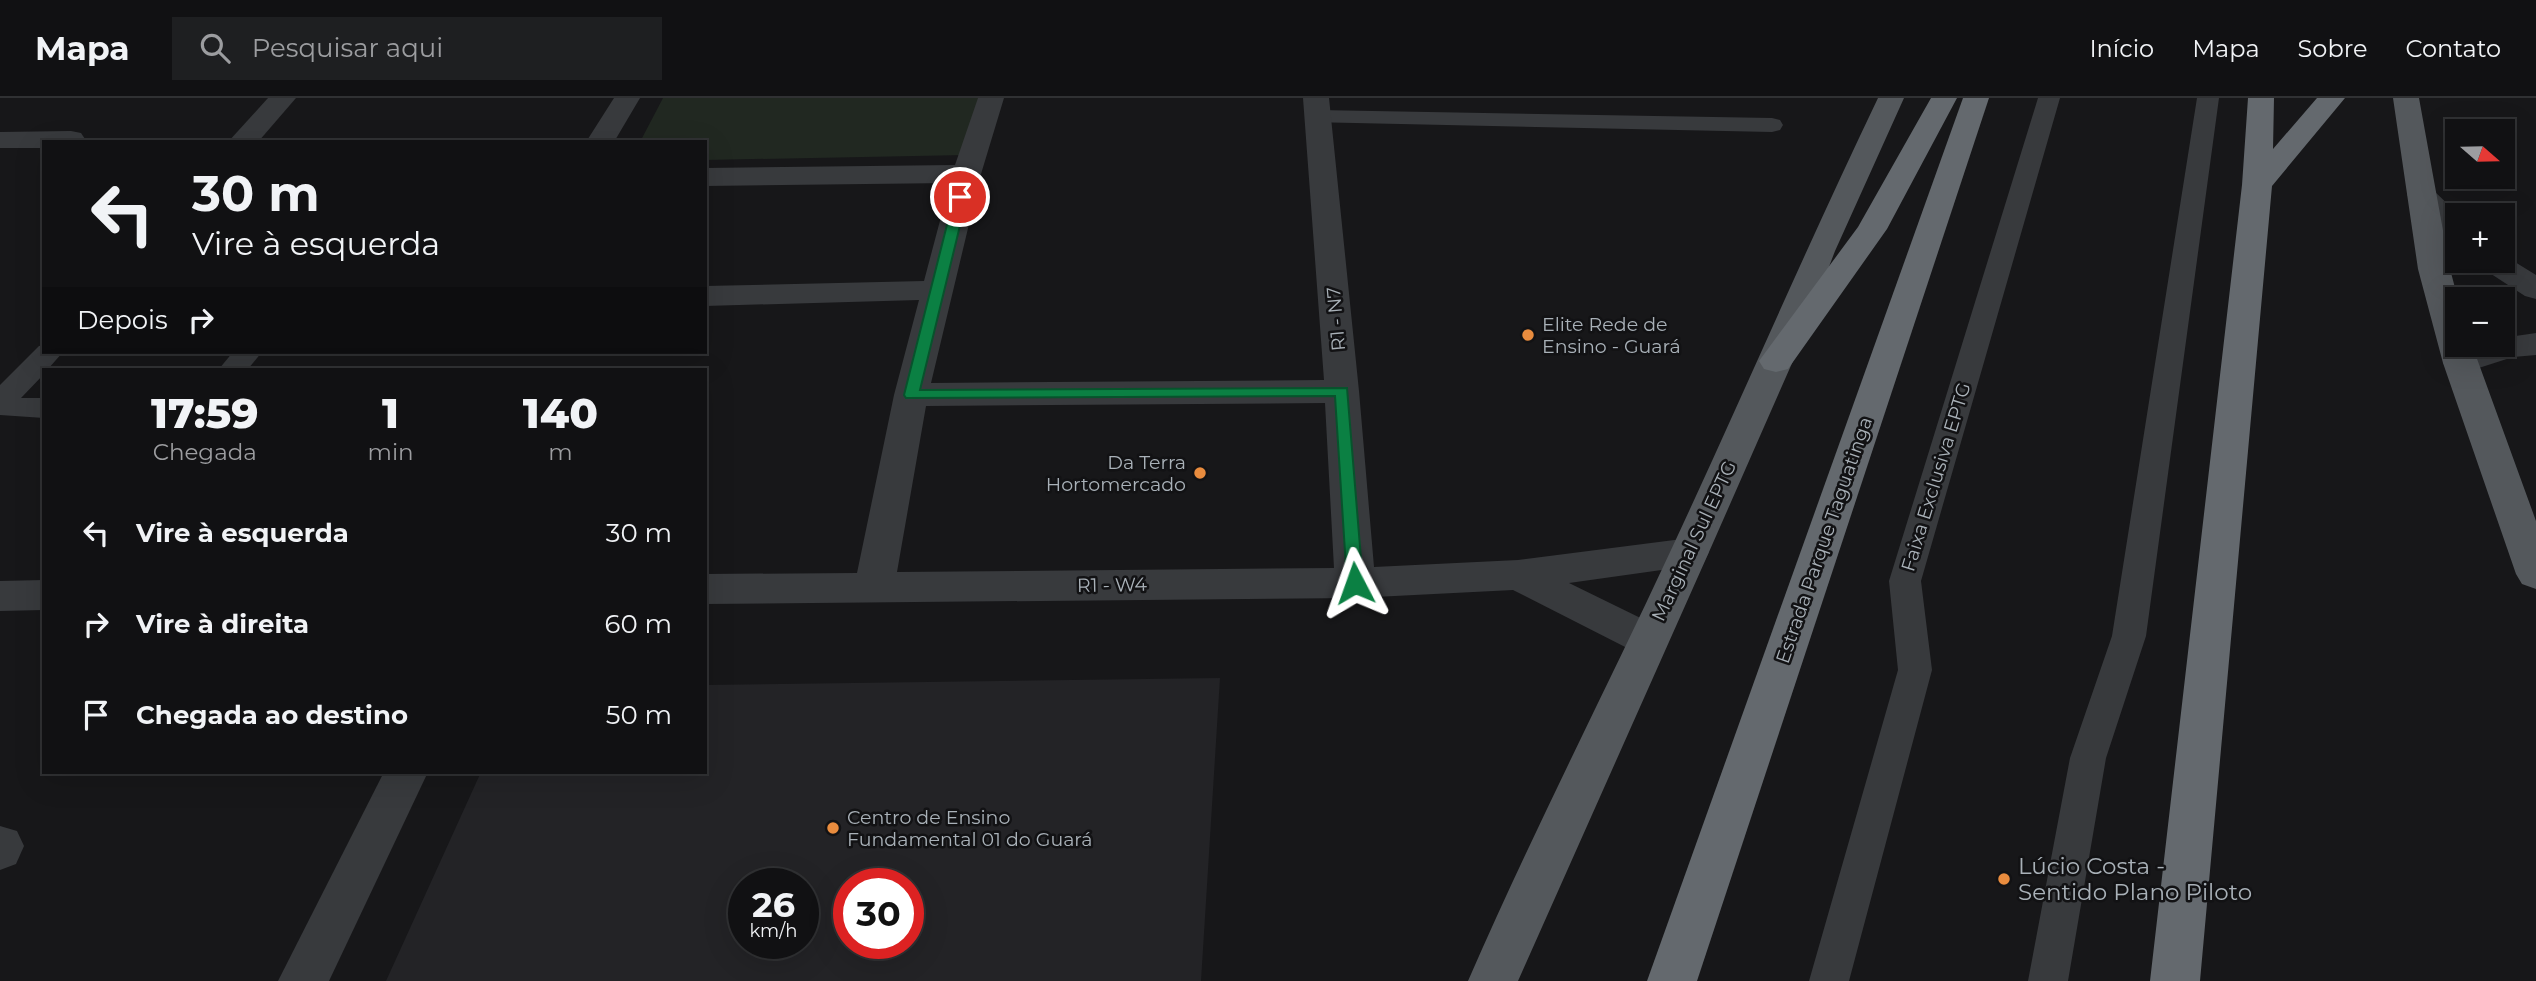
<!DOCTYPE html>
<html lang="pt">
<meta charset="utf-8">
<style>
:root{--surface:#111113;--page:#1e1f21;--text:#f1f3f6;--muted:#9c9da0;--line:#303133}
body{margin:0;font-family:Montserrat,sans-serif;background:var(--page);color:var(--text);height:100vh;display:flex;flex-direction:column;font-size:26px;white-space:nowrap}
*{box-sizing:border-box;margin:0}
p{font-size:23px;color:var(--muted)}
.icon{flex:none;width:38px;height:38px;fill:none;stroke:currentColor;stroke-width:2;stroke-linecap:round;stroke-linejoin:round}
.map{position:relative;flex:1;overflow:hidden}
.side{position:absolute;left:42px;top:270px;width:665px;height:406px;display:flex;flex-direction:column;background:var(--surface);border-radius:0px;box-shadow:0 7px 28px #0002,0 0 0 2px var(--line)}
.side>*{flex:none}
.hud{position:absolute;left:42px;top:42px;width:665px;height:214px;border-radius:0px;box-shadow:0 7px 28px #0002,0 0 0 2px var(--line);background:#111113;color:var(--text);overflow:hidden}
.needle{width:46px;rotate:110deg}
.tools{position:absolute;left:2445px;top:21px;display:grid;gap:14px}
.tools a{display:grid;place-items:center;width:70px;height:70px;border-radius:0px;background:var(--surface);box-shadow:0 7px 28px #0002,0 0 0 2px var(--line);font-size:35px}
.speed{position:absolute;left:728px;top:770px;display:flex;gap:14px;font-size:35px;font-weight:700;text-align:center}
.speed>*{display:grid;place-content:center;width:91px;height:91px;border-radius:50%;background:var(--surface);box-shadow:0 7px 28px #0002,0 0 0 2px var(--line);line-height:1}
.speed small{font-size:18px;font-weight:400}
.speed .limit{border:10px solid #d22;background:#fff;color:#111}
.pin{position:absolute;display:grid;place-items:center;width:60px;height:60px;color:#fff;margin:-30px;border:4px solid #fff;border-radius:50%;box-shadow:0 2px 7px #0007}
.me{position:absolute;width:77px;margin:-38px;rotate:356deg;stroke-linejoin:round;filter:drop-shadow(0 0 5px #0008)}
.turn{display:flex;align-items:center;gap:24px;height:147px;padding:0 35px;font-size:32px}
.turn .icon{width:91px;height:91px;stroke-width:2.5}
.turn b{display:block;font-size:49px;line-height:60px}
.then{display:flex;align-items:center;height:66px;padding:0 35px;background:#0003;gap:14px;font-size:26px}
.eta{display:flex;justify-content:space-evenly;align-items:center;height:119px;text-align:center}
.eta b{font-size:42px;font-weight:800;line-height:49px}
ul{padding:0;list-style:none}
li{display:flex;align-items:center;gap:21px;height:91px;padding:0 35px}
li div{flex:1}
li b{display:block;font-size:26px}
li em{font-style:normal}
header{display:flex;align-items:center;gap:42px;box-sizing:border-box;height:98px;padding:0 35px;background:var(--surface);border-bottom:2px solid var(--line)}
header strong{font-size:33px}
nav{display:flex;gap:38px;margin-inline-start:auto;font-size:24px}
.search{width:490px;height:63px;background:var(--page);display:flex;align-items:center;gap:18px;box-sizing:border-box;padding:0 24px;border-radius:0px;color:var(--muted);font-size:26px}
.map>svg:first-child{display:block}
.built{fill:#232326;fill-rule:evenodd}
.green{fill:#212821}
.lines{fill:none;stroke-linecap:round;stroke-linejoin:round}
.service{fill:#383a3d;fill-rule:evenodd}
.minor{fill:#383a3d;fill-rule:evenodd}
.primary{fill:#54585c;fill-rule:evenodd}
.motorway{fill:#64696e;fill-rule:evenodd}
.route{fill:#0b8043;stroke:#07532c;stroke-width:2}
.poi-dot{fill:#e98c3e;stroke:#121214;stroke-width:2.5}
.labels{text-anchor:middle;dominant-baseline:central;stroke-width:5;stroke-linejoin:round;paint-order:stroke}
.street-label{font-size:19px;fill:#a9b1b8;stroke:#121214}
.poi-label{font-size:19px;fill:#a9b1b8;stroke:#121214;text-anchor:start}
.near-poi-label{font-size:23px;fill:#a9b1b8;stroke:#121214;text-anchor:start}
</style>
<header>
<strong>Mapa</strong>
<div class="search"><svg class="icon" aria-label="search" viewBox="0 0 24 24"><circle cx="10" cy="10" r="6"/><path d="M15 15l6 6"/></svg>Pesquisar aqui</div>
<nav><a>Início</a><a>Mapa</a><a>Sobre</a><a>Contato</a></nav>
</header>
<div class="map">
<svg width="2536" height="883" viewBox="0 0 2536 883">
<rect width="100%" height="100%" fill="#171719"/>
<path class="built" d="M 1220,580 L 1201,883 L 386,883 L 481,674 L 705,674 L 705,587 ZM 744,786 L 803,786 L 803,845 L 744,845 ZM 849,786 L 908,786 L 908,845 L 849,845 Z"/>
<path class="green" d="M 663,0 L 979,0 L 966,57 L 705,62 L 705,44 L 640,44 Z"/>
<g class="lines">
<g class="service">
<path d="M 2038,0 L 2060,0 L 1921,483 L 1932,572 L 1849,883 L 1809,883 L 1898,572 L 1889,483 Z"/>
<path d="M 2197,0 L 2219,0 L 2146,538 L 2106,660 L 2068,883 L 2028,883 L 2070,660 L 2112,538 Z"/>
<path d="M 1317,12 L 1772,20 L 1780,22 L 1783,27 L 1780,32 L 1772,34 L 1309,24 L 1306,19 L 1309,14 Z"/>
<path d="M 44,247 L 44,254 L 63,254 L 48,271 L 44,271 L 44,276 L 21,300 L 44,300 L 44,320 L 0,317 L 0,287 L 39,248 Z"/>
<path d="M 233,254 L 262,254 L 248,271 L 219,271 Z"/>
</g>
<g class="minor">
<path d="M 268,0 L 296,0 L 258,44 L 228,44 Z"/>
<path d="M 614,0 L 640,0 L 614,44 L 586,44 Z"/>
<path d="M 978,0 L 1004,0 L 981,76 L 931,285 L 1324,282 L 1303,0 L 1329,0 L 1359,293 L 1374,469 L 1518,462 L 1690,440 L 1704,444 L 1709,454 L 1704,464 L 1690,468 L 1569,485 L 1663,531 L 1669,542 L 1663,553 L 1648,558 L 1633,553 L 1513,492 L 1355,500 L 705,506 L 705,476 L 857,475 L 894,297 L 919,202 L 705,208 L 705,188 L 924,183 L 950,85 L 705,88 L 705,70 L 955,67 ZM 1325,305 L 1334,470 L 897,474 L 926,308 Z"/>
<path d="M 71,33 L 81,35 L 85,41 L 83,44 L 44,44 L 44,50 L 0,50 L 0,34 Z"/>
<path d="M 2422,88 L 2432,91 L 2459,117 L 2457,142 L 2446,139 L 2407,97 L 2412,91 Z"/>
<path d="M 2502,156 L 2536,177 L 2536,201 L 2525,198 L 2482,170 L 2477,163 L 2502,163 Z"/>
<path d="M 2536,235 L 2536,257 L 2513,259 L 2460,276 L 2448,273 L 2443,265 C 2454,248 2483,247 2502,247 L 2502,240 Z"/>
<path d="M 44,482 L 44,512 L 0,513 L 0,483 Z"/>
<path d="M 384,674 L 428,674 L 329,883 L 278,883 Z"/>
<path d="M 0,728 L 17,733 L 24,748 L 16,766 L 0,772 Z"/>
</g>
<g class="primary">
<path d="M 1878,0 L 1904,0 L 1835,153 L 1793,263 L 1709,454 L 1518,883 L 1468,883 C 1531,738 1604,596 1671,452 C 1741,302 1806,150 1878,0 Z"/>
<path d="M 2393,0 L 2419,0 L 2450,171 L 2458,201 L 2457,247 L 2472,247 L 2536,423 L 2536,491 L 2522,486 L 2516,476 L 2443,265 L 2418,171 Z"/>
</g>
<g class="motorway">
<path d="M 1931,0 L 1957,0 L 1887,131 L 1788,271 L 1776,274 L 1764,271 L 1759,263 L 1858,129 Z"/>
<path d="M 1963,0 L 1989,0 L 1697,883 L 1647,883 Z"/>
<path d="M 2248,0 L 2274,0 L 2273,51 L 2317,0 L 2345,0 L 2272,88 L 2200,883 L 2150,883 L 2242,87 Z"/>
</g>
</g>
<path class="route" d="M 960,95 L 967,99 L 920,292 L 1347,290 L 1363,485 L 1361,489 L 1355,491 L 1347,485 L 1335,298 L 906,300 L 904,297 L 954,99 Z"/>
<g class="poi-dot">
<circle cx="1528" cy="237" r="7"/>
<circle cx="1200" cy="375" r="7"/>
<circle cx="833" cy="730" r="7"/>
<circle cx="2004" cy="781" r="7"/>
</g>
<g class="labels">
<g class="street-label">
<text transform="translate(1336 221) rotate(-95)">R1 - N7</text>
<text transform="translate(1936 379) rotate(-73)">Faixa Exclusiva EPTG</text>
<text transform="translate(1824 442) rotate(-71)">Estrada Parque Taguatinga</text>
<text transform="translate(1694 443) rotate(-65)">Marginal Sul EPTG</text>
<text transform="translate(1112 487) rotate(-1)">R1 - W4</text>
</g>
<g class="poi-label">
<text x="1542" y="226">Elite Rede de<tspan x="1542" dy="22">Ensino - Guará</tspan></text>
<text x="1186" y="364" text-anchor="end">Da Terra<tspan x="1186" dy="22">Hortomercado</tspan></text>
<text x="847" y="719">Centro de Ensino<tspan x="847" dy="22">Fundamental 01 do Guará</tspan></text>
</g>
<g class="near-poi-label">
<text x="2018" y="768">Lúcio Costa -<tspan x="2018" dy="26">Sentido Plano Piloto</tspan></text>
</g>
</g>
</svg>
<div class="tools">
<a><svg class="needle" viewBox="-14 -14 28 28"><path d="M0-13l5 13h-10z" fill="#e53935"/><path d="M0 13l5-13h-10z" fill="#9c9da0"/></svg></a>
<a>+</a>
<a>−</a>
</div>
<div class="speed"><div>26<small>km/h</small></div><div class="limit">30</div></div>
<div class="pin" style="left:960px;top:99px;background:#d93025"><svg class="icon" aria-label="arrive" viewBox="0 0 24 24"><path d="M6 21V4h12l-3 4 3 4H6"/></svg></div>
<svg class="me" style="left:1355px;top:485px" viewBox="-20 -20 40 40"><path d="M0-17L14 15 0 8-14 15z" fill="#0b8043" stroke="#fff" stroke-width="4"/></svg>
<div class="hud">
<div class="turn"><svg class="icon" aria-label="left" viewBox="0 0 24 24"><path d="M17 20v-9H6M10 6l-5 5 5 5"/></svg><div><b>30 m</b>Vire à esquerda</div></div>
<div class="then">Depois<svg class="icon" aria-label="right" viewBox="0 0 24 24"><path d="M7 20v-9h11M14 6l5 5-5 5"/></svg></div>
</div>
<section class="side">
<div class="eta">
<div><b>17:59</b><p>Chegada</p></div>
<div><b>1</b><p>min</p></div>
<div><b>140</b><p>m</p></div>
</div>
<ul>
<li><svg class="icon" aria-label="left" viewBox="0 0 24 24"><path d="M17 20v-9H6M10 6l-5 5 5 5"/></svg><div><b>Vire à esquerda</b></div><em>30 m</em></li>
<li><svg class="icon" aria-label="right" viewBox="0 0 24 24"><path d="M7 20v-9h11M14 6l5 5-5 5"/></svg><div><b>Vire à direita</b></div><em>60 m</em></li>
<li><svg class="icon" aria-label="arrive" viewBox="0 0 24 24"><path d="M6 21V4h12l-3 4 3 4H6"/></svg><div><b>Chegada ao destino</b></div><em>50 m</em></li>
</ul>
</section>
</div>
